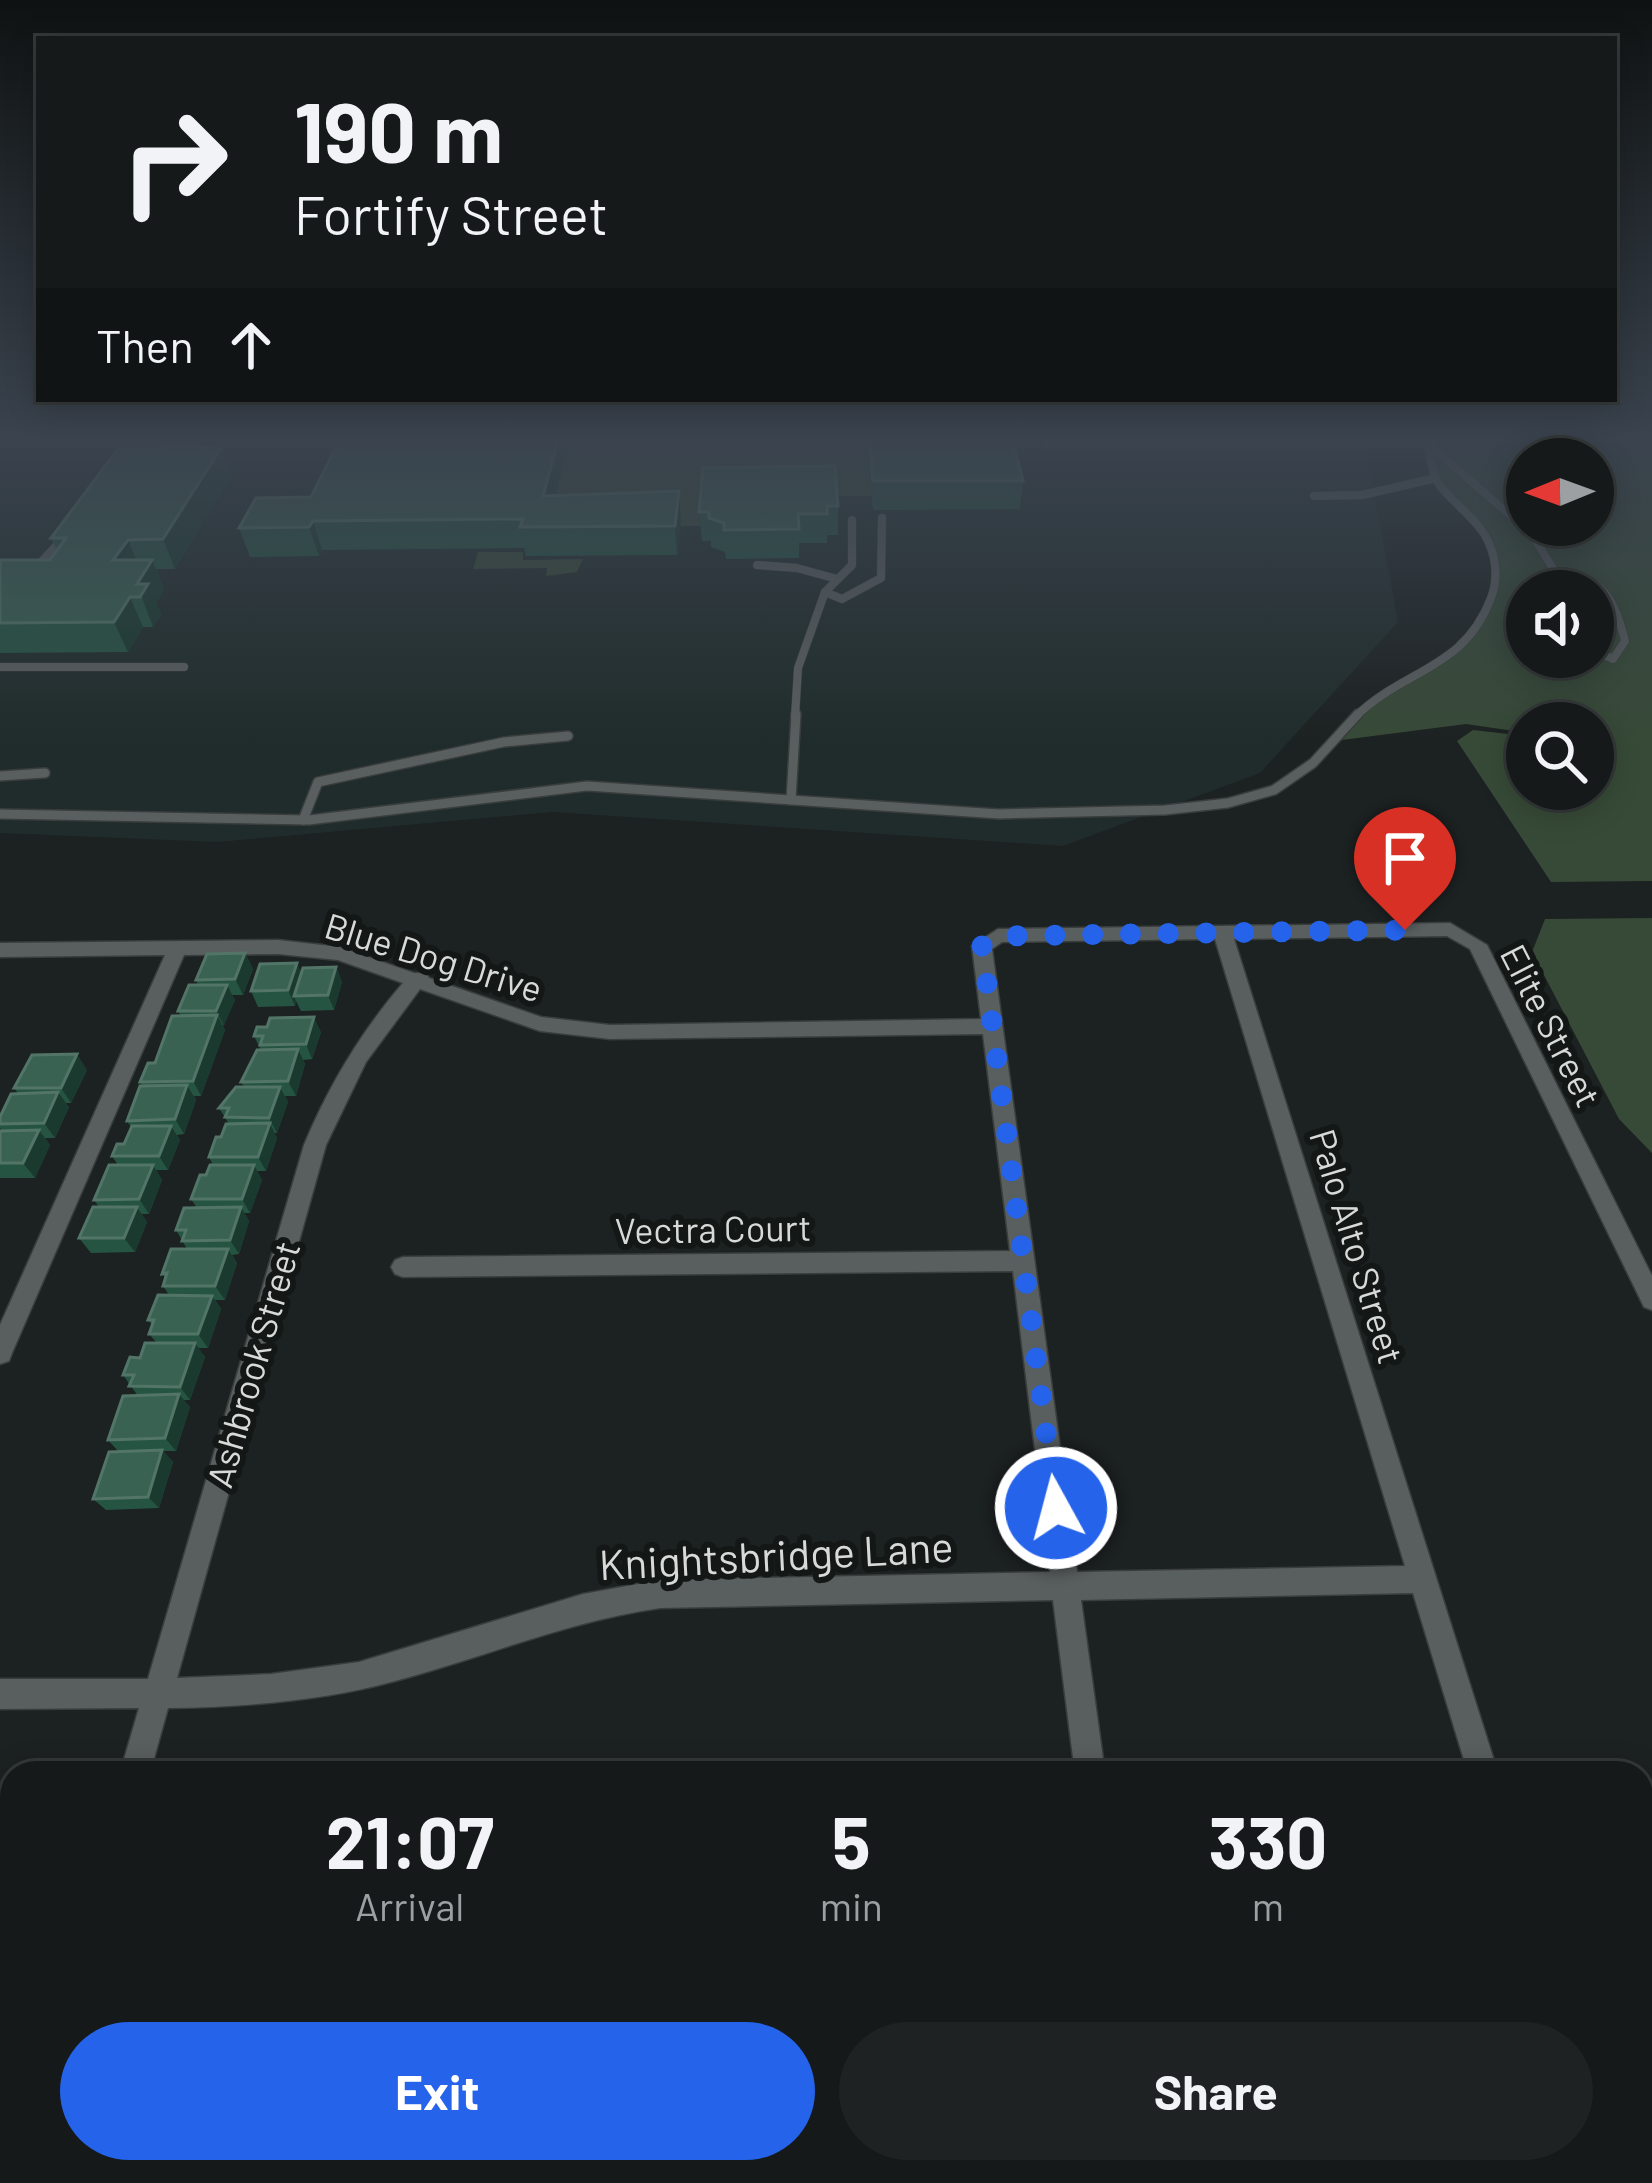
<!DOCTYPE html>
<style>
:root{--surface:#151919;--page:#1e2222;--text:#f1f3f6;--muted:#9da0a2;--line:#343838;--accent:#2563eb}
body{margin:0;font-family:Barlow,sans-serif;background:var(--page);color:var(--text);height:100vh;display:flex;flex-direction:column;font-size:45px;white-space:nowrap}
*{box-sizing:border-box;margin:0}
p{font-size:39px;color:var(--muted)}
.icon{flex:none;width:66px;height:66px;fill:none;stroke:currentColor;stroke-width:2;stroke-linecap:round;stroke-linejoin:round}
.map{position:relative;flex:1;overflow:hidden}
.drawer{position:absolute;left:0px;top:1761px;width:1653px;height:423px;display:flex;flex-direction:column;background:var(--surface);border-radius:36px 36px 0 0;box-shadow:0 6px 30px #0003,0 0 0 3px var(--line)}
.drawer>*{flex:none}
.banner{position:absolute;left:36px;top:36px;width:1581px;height:366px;border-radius:0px;box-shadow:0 6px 30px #0003,0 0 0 3px var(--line);background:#151919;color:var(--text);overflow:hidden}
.needle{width:78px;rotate:269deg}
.controls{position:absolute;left:1506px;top:438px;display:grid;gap:24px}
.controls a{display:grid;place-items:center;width:108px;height:108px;border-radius:50%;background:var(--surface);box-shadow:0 6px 30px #0003,0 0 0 3px var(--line);font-size:60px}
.pin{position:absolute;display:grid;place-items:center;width:102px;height:102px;color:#fff;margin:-123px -51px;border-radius:50% 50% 50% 0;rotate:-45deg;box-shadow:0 0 12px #0007}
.pin .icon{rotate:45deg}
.me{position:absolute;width:132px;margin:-66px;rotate:353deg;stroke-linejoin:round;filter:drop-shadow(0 0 9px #0008)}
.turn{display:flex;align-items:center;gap:42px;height:252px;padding:0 60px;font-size:54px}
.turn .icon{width:156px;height:156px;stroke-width:2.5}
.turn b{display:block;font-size:84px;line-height:102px}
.then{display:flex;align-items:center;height:114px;padding:0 60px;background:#0003;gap:24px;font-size:45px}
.eta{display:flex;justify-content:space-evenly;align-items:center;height:204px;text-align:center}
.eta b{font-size:72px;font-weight:700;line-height:84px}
.button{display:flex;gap:24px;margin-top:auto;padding:24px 60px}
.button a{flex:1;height:138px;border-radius:72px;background:var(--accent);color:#fff;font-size:48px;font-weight:700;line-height:138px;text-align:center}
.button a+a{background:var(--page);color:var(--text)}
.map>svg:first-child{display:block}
.built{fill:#202c2b}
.green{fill:#374a37;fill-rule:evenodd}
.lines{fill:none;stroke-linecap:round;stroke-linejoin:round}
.service-far1-casing{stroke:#393d3c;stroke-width:9}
.service-casing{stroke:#393d3c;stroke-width:12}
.minor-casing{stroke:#393d3c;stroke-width:3}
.service-far1{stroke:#595e5e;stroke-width:8}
.service{stroke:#595e5e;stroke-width:9}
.minor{fill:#595e5e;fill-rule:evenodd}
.wall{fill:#265443}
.shaded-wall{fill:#1a3a2f}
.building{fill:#396253;stroke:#527568;stroke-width:3}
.route{stroke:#2563eb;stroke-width:21;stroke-dasharray:0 37.8}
.labels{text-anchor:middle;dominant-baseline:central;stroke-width:12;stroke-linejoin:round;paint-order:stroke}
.street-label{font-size:36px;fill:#d7dad9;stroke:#131817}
.near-street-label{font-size:42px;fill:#d7dad9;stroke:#131817}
</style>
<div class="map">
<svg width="1652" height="2183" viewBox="0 0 1652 2183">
<rect width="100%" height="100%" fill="#1c2121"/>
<path class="built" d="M 0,437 L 1364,437 L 1398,622 L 1260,773 L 1063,846 L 553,812 L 218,842 L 0,833 Z"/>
<g class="green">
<path d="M 570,437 L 867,437 L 872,496 L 835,496 L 703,526 L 681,526 L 680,520 L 548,525 Z"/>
<path d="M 1441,437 L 1652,437 L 1652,881 L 1551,882 L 1457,741 L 1473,730 L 1527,736 L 1527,789 L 1593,789 L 1593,723 L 1527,723 L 1527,733 L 1466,724 L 1334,741 L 1398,684 L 1446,661 L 1466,644 L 1496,582 C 1493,568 1491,546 1484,533 C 1465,501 1418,488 1428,444 ZM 1527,459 L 1593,459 L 1593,525 L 1527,525 ZM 1527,591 L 1593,591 L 1593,657 L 1527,657 Z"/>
<path d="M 478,552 L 523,552 L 523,560 L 583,559 L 577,572 L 546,576 L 547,568 L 473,569 Z"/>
<path d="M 1652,918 L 1652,1153 L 1619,1119 L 1532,952 L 1545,919 Z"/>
</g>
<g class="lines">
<defs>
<g id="service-far1">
<path d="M 1045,444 L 1428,444 L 1531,533 L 1567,591"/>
<path d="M 122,459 L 138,437"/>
<path d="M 1314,496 L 1362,495 L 1432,479"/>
<path d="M 757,565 L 797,568 L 837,579"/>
<path d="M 37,567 L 64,537"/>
<path d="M 1558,571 C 1604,578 1614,598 1625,641 L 1613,659 L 1593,650"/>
<path d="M 825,592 L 852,565 L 852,520"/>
<path d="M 0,667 L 184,667"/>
<path d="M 795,717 L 798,668 L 825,592 L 842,599 L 881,578 L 882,518"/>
<path d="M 1355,717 C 1405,668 1464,670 1491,598 C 1499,578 1496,554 1485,535 C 1474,517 1455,504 1441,487 C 1428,471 1434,451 1422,437"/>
</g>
<g id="service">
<path d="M 0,776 L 45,773"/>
<path d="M 791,800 L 796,714"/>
<path d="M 0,814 L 309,820 L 587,786 L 999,814 L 1165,810 L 1228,803 L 1274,790 L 1313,763 L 1358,714"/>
<path d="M 303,820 L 318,782 L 504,742 L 568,736"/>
</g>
<g id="minor">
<path d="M 1450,923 L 1487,945 L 1652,1276 L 1652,1310 L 1644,1307 L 1470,949 L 1447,936 L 1234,939 L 1498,1773 L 1468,1773 L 1413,1593 L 1081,1600 L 1105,1773 L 1075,1773 L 1053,1600 L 660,1608 C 568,1621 485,1657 395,1681 C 322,1701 245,1707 168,1708 L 150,1773 L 120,1773 L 139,1708 L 0,1709 L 0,1679 L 148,1679 L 304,1145 C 329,1085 361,1032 403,983 L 338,960 L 278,954 L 184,955 L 12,1353 L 9,1361 L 0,1364 L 0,1325 L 165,955 L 0,957 L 0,943 L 278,940 L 340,947 L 414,973 L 426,973 L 429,978 L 541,1017 L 610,1025 L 981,1019 L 972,946 L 998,929 ZM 1215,939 L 1405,1566 L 1077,1572 L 992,949 L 1002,942 ZM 420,989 L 540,1031 L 610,1039 L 983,1034 L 1010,1251 L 403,1257 L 395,1260 L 391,1267 L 395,1274 L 403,1277 L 1013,1271 L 1050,1572 L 660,1580 L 583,1594 L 359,1662 L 271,1674 L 177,1678 L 326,1145 L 366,1062 Z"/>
<rect x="1641" y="1806" width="11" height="30"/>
<path d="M 0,2140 L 12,2140 L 12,2172 L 50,2172 L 48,2183 L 12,2183 L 14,2175 L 0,2176 Z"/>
</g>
</defs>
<use href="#service-far1" class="service-far1-casing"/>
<use href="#service" class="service-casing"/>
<use href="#minor" class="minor-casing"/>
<use href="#service-far1" class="service-far1"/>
<use href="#service" class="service"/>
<use href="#minor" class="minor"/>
</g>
<g class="wall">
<path d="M 867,437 L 1012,437 L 1023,481 L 1020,509 L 873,510 Z"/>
<path d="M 231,476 L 175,569 L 156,569 L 164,590 L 156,603 L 161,614 L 153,627 L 143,627 L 128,652 L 0,653 L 0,560 L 50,560 L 57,550 L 51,538 Z"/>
<path d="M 679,491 L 681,520 L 677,555 L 526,556 L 524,548 L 322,550 L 319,556 L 250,557 L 239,528 L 555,496 Z"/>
<path d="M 838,506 L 838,535 L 827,535 L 827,543 L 799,543 L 799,558 L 726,559 L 725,552 L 711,547 L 711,541 L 702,541 L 699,512 Z"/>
<path d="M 245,953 L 253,969 L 243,995 L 232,995 L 235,1000 L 223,1026 L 225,1030 L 201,1096 L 194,1096 L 196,1100 L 184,1134 L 177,1135 L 180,1140 L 168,1170 L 156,1170 L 162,1180 L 149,1214 L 141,1214 L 147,1222 L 135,1252 L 91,1253 L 79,1238 L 99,1207 L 94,1200 L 118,1165 L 112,1156 L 124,1144 L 131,1127 L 127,1121 L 143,1086 L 140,1082 L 155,1063 L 181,1016 L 178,1011 L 198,985 L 196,980 Z"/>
<path d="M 297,963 L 301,973 L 336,967 L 342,982 L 334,1010 L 301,1011 L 296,1001 L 295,1006 L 258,1007 L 251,991 Z"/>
<path d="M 321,1032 L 312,1059 L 303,1060 L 305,1064 L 296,1096 L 285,1096 L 288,1102 L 277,1133 L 274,1133 L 277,1138 L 266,1171 L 257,1171 L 262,1180 L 250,1213 L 244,1213 L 249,1221 L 239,1254 L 232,1255 L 237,1263 L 225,1300 L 215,1300 L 221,1309 L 208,1348 L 198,1348 L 205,1357 L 190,1400 L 183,1400 L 190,1407 L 176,1451 L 163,1451 L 173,1462 L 159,1508 L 106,1510 L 93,1499 L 118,1451 L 108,1440 L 138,1396 L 123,1375 L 157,1343 L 149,1334 L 152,1325 L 148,1320 L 169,1295 L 163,1286 L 166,1279 L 162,1274 L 187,1249 L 176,1230 L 197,1208 L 191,1199 L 213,1165 L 209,1157 L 229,1124 L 219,1108 L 244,1087 L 241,1082 L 261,1050 L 254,1036 Z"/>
<path d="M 87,1070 L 71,1103 L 65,1103 L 69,1107 L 55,1138 L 45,1138 L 50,1145 L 35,1178 L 0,1178 L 0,1131 L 2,1131 L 0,1128 L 0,1117 L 18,1093 L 14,1088 Z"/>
</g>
<g class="shaded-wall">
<path d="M 559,437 L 570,437 L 548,525 L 543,496 Z"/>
<path d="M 221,448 L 231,476 L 175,569 L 163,539 Z"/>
<path d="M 679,491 L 681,520 L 677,555 L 675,526 Z"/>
<path d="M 313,521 L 322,550 L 319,556 L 309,527 Z"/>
<path d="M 128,540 L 140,569 L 113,560 Z"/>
<path d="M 152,560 L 164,590 L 156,603 L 161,614 L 153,627 L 137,584 Z"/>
<path d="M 130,597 L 143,627 L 128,652 L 114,622 Z"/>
<path d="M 245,953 L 253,969 L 243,995 L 235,979 Z"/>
<path d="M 297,963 L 304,979 L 294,996 L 296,1001 L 295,1006 L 288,990 Z"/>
<path d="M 336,967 L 342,982 L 334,1010 L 328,995 Z"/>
<path d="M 227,985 L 235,1000 L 224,1026 L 216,1011 Z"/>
<path d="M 217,1015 L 225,1030 L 201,1096 L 193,1081 Z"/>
<path d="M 314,1017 L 321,1032 L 312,1059 L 306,1044 Z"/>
<path d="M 298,1049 L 305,1064 L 296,1096 L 288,1081 Z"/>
<path d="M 77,1054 L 87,1070 L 71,1103 L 61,1088 Z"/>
<path d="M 187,1085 L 196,1100 L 184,1134 L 175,1119 Z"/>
<path d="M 280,1087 L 288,1102 L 277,1133 L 269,1118 Z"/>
<path d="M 58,1092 L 69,1107 L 55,1138 L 44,1123 Z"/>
<path d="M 270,1123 L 277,1138 L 266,1171 L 258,1157 Z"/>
<path d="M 171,1126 L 180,1140 L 168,1170 L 159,1156 Z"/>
<path d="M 39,1130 L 50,1145 L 35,1178 L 23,1163 Z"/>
<path d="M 153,1165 L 162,1180 L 149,1214 L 139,1199 Z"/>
<path d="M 254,1165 L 262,1180 L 250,1213 L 242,1199 Z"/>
<path d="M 137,1207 L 147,1222 L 135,1252 L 124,1238 Z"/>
<path d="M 241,1207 L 249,1221 L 239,1254 L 230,1240 Z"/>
<path d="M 228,1249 L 237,1263 L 225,1300 L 215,1286 Z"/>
<path d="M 212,1296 L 221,1309 L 208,1348 L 198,1334 Z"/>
<path d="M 195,1343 L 205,1357 L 190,1400 L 180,1387 Z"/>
<path d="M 179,1394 L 190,1407 L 176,1451 L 165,1438 Z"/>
<path d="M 162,1450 L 173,1462 L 159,1508 L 148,1497 Z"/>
<path d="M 5,1965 L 12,1967 L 12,2005 L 0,2047 L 0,1982 Z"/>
</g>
<g class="building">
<path d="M 341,437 L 559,437 L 543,496 L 679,491 L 675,526 L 520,527 L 523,519 L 313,521 L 309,527 L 239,528 L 256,498 L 311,497 Z"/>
<path d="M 870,437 L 1012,437 L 1023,481 L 873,481 Z"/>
<path d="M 164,444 L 221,448 L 163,539 L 128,540 L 113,560 L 152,560 L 137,584 L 148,584 L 140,597 L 130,597 L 114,622 L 0,623 L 0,560 L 50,560 L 66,538 L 51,538 L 118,449 L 160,449 Z"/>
<path d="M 835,466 L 838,506 L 827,506 L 827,514 L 798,514 L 799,529 L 724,530 L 724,523 L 709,518 L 709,512 L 699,512 L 703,468 Z"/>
<path d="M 245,953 L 235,979 L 196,980 L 207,954 Z"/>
<path d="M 297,963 L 288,990 L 251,991 L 260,964 Z"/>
<path d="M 336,967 L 328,995 L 294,996 L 303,968 Z"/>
<path d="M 189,985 L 227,985 L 216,1011 L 178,1011 Z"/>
<path d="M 217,1015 L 193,1081 L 140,1082 L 148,1063 L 155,1063 L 172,1016 Z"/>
<path d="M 314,1017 L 306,1044 L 260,1045 L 263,1036 L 254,1036 L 257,1027 L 267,1027 L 270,1018 Z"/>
<path d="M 298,1049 L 288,1081 L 241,1082 L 257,1050 Z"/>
<path d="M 77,1054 L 61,1088 L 14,1088 L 32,1055 Z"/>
<path d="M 187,1085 L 175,1119 L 127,1121 L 140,1086 Z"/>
<path d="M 236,1087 L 280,1087 L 269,1118 L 225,1117 L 229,1108 L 219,1108 Z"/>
<path d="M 58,1092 L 44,1123 L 0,1124 L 0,1117 L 11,1094 Z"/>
<path d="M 270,1123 L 258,1157 L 209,1157 L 216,1137 L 221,1137 L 226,1124 Z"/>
<path d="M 132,1126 L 171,1126 L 159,1156 L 112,1156 L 117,1144 L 124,1144 Z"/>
<path d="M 39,1130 L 23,1163 L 0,1163 L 0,1131 Z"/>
<path d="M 109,1165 L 153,1165 L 139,1199 L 94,1200 Z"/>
<path d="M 210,1165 L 254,1165 L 242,1199 L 191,1199 L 200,1175 L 206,1175 Z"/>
<path d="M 93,1207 L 137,1207 L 124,1238 L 79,1238 Z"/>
<path d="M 241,1207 L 230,1240 L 182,1241 L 186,1230 L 176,1230 L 184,1208 Z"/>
<path d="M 171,1249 L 228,1249 L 215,1286 L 163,1286 L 167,1273 L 162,1274 Z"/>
<path d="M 158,1295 L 212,1296 L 198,1334 L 149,1334 L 154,1320 L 148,1320 Z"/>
<path d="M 145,1343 L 195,1343 L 180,1387 L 129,1386 L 134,1375 L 123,1375 L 130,1357 L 140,1358 Z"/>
<path d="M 179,1394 L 165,1438 L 108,1440 L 123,1396 Z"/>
<path d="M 162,1450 L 148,1497 L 93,1499 L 109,1452 Z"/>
</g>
<linearGradient id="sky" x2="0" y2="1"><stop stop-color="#0f1212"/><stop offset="0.59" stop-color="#3a434e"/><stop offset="1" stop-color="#3a434e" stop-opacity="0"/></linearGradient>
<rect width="1652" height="742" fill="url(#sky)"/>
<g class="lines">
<path class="route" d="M 1056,1508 L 982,946 L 998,936 L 1405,930"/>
</g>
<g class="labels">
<g class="street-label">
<text transform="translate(434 956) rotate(17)">Blue Dog Drive</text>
<text transform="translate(1552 1025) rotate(63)">Elite Street</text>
<text transform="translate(713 1228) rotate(-1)">Vectra Court</text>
<text transform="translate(1358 1246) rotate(73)">Palo Alto Street</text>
<text transform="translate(252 1364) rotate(-74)">Ashbrook Street</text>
</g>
<g class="near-street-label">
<text transform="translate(776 1554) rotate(-3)">Knightsbridge Lane</text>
</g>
</g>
</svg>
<div class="controls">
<a><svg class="needle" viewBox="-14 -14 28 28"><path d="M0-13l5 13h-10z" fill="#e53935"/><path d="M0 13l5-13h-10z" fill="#9da0a2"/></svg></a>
<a><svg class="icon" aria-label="sound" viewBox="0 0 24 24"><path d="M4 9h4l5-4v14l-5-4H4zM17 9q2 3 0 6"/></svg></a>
<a><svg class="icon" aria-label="search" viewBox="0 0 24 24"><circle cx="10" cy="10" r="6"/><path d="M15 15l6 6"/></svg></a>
</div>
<div class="pin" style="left:1405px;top:930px;background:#d93025"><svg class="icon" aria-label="arrive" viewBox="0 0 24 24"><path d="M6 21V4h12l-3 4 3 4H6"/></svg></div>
<svg class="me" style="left:1056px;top:1508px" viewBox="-20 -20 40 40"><circle r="17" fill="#2563eb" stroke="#fff" stroke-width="3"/><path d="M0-11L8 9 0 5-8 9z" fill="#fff"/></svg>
<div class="banner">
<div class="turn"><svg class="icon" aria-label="right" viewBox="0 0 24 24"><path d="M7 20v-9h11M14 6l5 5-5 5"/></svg><div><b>190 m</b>Fortify Street</div></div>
<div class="then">Then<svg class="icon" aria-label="ahead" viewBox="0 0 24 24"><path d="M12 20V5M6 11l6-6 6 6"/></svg></div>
</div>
<section class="drawer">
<div class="eta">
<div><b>21:07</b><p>Arrival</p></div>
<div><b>5</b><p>min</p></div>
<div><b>330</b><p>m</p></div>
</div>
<div class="button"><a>Exit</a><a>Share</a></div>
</section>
</div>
